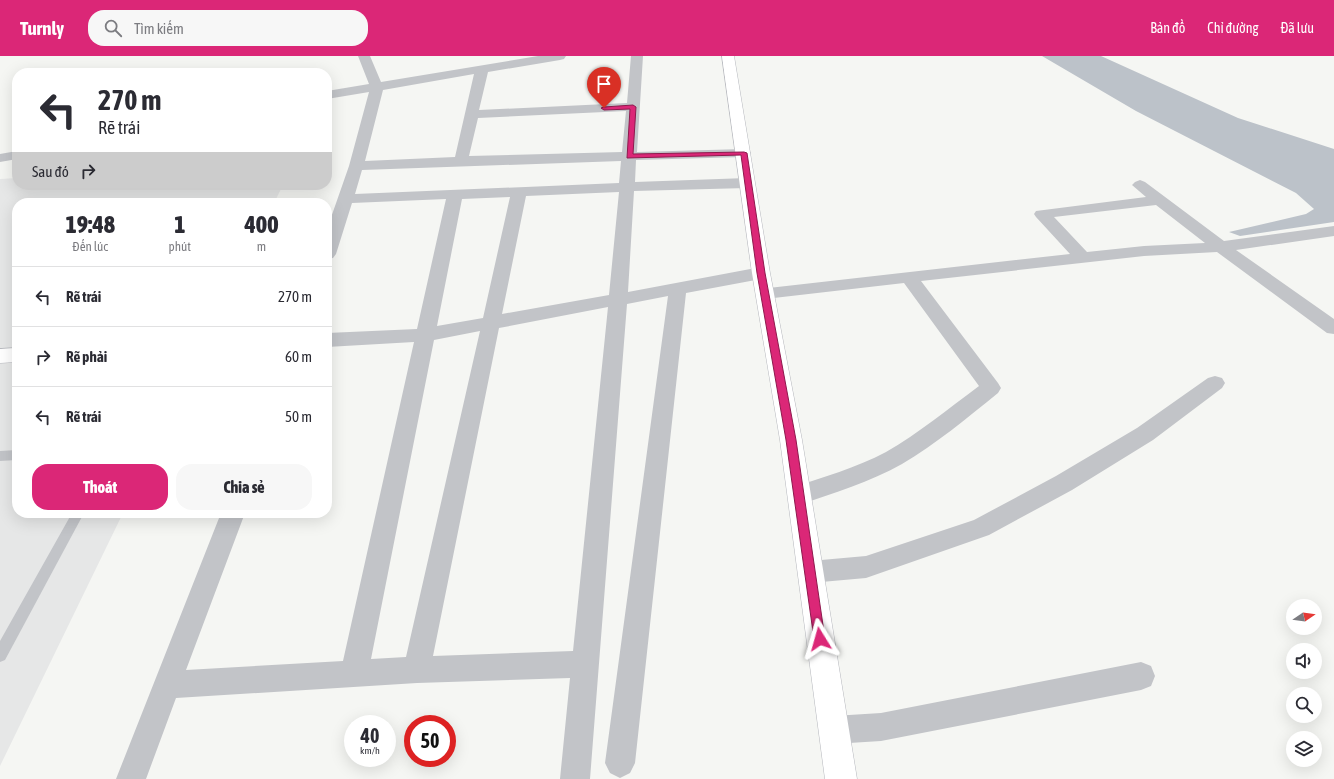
<!DOCTYPE html>
<html lang="vi">
<meta charset="utf-8">
<style>
:root{--surface:#fff;--page:#f7f7f7;--text:#2b2b33;--muted:#7c7c81;--line:#e1e1e2;--accent:#db2777}
body{margin:0;font-family:"Asap Condensed",sans-serif;background:var(--page);color:var(--text);height:100vh;display:flex;flex-direction:column;font-size:15px;white-space:nowrap}
*{box-sizing:border-box;margin:0}
p{font-size:13px;color:var(--muted)}
.icon{flex:none;width:22px;height:22px;fill:none;stroke:currentColor;stroke-width:2;stroke-linecap:round;stroke-linejoin:round}
.map{position:relative;flex:1;overflow:hidden}
.side{position:absolute;left:12px;top:142px;width:320px;height:320px;display:flex;flex-direction:column;background:var(--surface);border-radius:16px;box-shadow:0 4px 16px #0002}
.side>*{flex:none}
.top-card{position:absolute;left:12px;top:12px;width:320px;height:122px;border-radius:16px;box-shadow:0 4px 16px #0002;background:#fff;color:var(--text);overflow:hidden}
.needle{width:26px;rotate:77deg}
.tools{position:absolute;left:1286px;top:543px;display:grid;gap:8px}
.tools a{display:grid;place-items:center;width:36px;height:36px;border-radius:50%;background:var(--surface);box-shadow:0 4px 16px #0002;font-size:20px}
.speed{position:absolute;left:344px;top:659px;display:flex;gap:8px;font-size:20px;font-weight:700;text-align:center}
.speed>*{display:grid;place-content:center;width:52px;height:52px;border-radius:50%;background:var(--surface);box-shadow:0 4px 16px #0002;line-height:1}
.speed small{font-size:10px;font-weight:400}
.speed .limit{border:6px solid #d22;background:#fff;color:#111}
.pin{position:absolute;display:grid;place-items:center;width:34px;height:34px;color:#fff;margin:-41px -17px;border-radius:50% 50% 50% 0;rotate:-45deg;box-shadow:0 0 4px #0007}
.pin .icon{rotate:45deg}
.me{position:absolute;width:44px;margin:-22px;rotate:352deg;stroke-linejoin:round;filter:drop-shadow(0 0 3px #0008)}
.turn{display:flex;align-items:center;gap:14px;height:84px;padding:0 20px;font-size:18px}
.turn .icon{width:52px;height:52px;stroke-width:2.5}
.turn b{display:block;font-size:28px;line-height:34px}
.then{display:flex;align-items:center;height:38px;padding:0 20px;background:#0003;gap:8px;font-size:15px}
.eta{display:flex;justify-content:space-evenly;align-items:center;height:68px;text-align:center}
.eta b{font-size:24px;font-weight:800;line-height:28px}
.action{display:flex;gap:8px;margin-top:auto;padding:8px 20px}
.action a{flex:1;height:46px;border-radius:16px;background:var(--accent);color:#fff;font-size:16px;font-weight:800;line-height:46px;text-align:center}
.action a+a{background:var(--page);color:var(--text)}
ul{padding:0;list-style:none}
li{display:flex;align-items:center;gap:12px;height:60px;padding:0 20px;border-top:1px solid var(--line)}
li div{flex:1}
li b{display:block;font-size:15px}
li em{font-style:normal}
header{display:flex;align-items:center;gap:24px;box-sizing:border-box;height:56px;padding:0 20px;background:var(--accent);color:#fff}
header strong{font-size:19px}
nav{display:flex;gap:22px;margin-inline-start:auto;font-size:14px}
.search{width:280px;height:36px;background:var(--page);display:flex;align-items:center;gap:10px;box-sizing:border-box;padding:0 14px;border-radius:16px;color:var(--muted);font-size:15px}
.map>svg:first-child{display:block}
.built{fill:#e6e7e7}
.water{fill:#bcc2c9}
.lines{fill:none;stroke-linecap:round;stroke-linejoin:round}
.secondary-casing{stroke:#b5b7bd;stroke-width:1}
.lane{fill:#c2c4c8;fill-rule:evenodd}
.street{fill:#c2c4c8;fill-rule:evenodd}
.secondary{fill:#fff;fill-rule:evenodd}
.route{fill:#db2777;stroke:#8e194d}
</style>
<header>
<strong>Turnly</strong>
<div class="search"><svg class="icon" aria-label="search" viewBox="0 0 24 24"><circle cx="10" cy="10" r="6"/><path d="M15 15l6 6"/></svg>Tìm kiếm</div>
<nav><a>Bản đồ</a><a>Chỉ đường</a><a>Đã lưu</a></nav>
</header>
<div class="map">
<svg width="1334" height="723" viewBox="0 0 1334 723">
<rect width="100%" height="100%" fill="#f5f6f3"/>
<path class="built" d="M 17,122 L 17,129 L 283,129 L 274,147 L 17,147 L 17,457 L 123,457 L 0,710 L 0,123 Z"/>
<path class="water" d="M 1042,0 L 1101,0 L 1238,62 L 1334,93 L 1334,166 L 1240,180 L 1229,176 L 1306,158 L 1314,153 L 1296,137 L 1136,55 Z"/>
<g class="lines">
<defs>
<g id="secondary">
<path d="M 722,0 L 734,0 L 770,217 L 802,384 L 857,723 L 825,723 L 780,384 L 752,217 Z"/>
<path d="M 17,292 L 17,306 L 0,307 L 0,293 Z"/>
</g>
</defs>
<use href="#secondary" class="secondary-casing"/>
<g class="lane">
<path d="M 17,394 L 17,404 L 0,405 L 0,395 Z"/>
<path d="M 72,457 L 84,457 L 5,604 L 0,606 L 0,585 Z"/>
</g>
<g class="street">
<path d="M 358,0 L 370,0 L 381,26 L 538,0 L 566,0 L 564,3 L 560,4 L 488,16 L 479,54 L 627,47 L 631,0 L 643,0 L 637,96 L 744,93 L 749,94 L 751,97 L 749,100 L 744,101 L 636,104 L 635,126 L 747,122 L 752,124 L 755,127 L 752,130 L 747,132 L 634,135 L 628,236 L 761,211 L 767,213 L 770,217 L 767,221 L 761,223 L 686,237 L 635,707 L 630,717 L 620,722 L 610,717 L 605,707 L 668,240 L 627,248 L 590,723 L 560,723 L 570,622 L 417,627 L 176,642 L 146,723 L 116,723 L 221,457 L 245,457 L 186,614 L 343,605 L 414,286 L 327,291 L 327,277 L 417,273 L 446,143 L 352,147 L 336,198 L 333,202 L 327,203 L 327,173 L 349,110 L 369,36 L 327,43 L 327,35 L 369,28 ZM 474,18 L 455,101 L 365,105 L 383,34 ZM 626,55 L 622,96 L 469,100 L 478,62 ZM 621,105 L 619,127 L 355,138 L 362,114 ZM 619,136 L 609,239 L 502,258 L 526,140 ZM 510,141 L 483,262 L 437,270 L 462,143 ZM 608,251 L 573,595 L 433,600 L 499,272 ZM 480,275 L 406,601 L 371,603 L 434,284 Z"/>
<path d="M 17,95 L 17,103 L 0,106 L 0,98 Z"/>
<path d="M 1140,124 L 1145,126 L 1224,185 L 1334,170 L 1334,180 L 1236,194 L 1334,263 L 1334,278 L 1327,277 L 1217,196 L 1144,200 L 921,225 L 998,327 L 1001,332 L 998,337 C 967,362 936,388 902,408 C 870,426 834,437 799,449 L 791,446 L 788,439 L 791,432 C 823,421 856,412 886,396 C 919,377 948,353 979,330 L 904,227 L 765,243 L 759,241 L 756,237 L 759,233 L 1070,198 L 1036,161 L 1034,158 L 1036,155 L 1146,141 L 1132,129 L 1135,126 ZM 1156,149 L 1205,187 L 1144,190 L 1087,196 L 1054,161 Z"/>
<path d="M 1215,320 L 1222,322 L 1225,327 L 1222,332 L 1153,384 L 1072,434 L 989,479 L 866,522 L 810,527 L 801,524 L 798,516 L 801,508 L 810,505 L 866,500 L 974,464 L 1056,420 L 1137,372 L 1208,322 Z"/>
<path d="M 1141,606 L 1151,610 L 1155,620 L 1151,630 L 1141,634 L 881,685 L 833,688 L 823,684 L 819,674 L 823,664 L 833,660 L 881,657 Z"/>
</g>
<use href="#secondary" class="secondary"/>
</g>
<path class="route" d="M 633,49 L 636,51 L 633,98 L 744,96 L 747,97 L 765,217 L 796,384 L 825,583 L 824,587 L 820,589 L 815,587 L 814,583 L 786,384 L 757,217 L 741,99 L 627,102 L 630,53 L 604,54 L 601,52 L 604,51 Z"/>
</svg>
<div class="tools">
<a><svg class="needle" viewBox="-14 -14 28 28"><path d="M0-13l5 13h-10z" fill="#e53935"/><path d="M0 13l5-13h-10z" fill="#7c7c81"/></svg></a>
<a><svg class="icon" aria-label="sound" viewBox="0 0 24 24"><path d="M4 9h4l5-4v14l-5-4H4zM17 9q2 3 0 6"/></svg></a>
<a><svg class="icon" aria-label="search" viewBox="0 0 24 24"><circle cx="10" cy="10" r="6"/><path d="M15 15l6 6"/></svg></a>
<a><svg class="icon" aria-label="layers" viewBox="0 0 24 24"><path d="M12 4l9 5-9 5-9-5zM3 14l9 5 9-5"/></svg></a>
</div>
<div class="speed"><div>40<small>km/h</small></div><div class="limit">50</div></div>
<div class="pin" style="left:604px;top:52px;background:#d93025"><svg class="icon" aria-label="arrive" viewBox="0 0 24 24"><path d="M6 21V4h12l-3 4 3 4H6"/></svg></div>
<svg class="me" style="left:820px;top:583px" viewBox="-20 -20 40 40"><path d="M0-17L14 15 0 8-14 15z" fill="#db2777" stroke="#fff" stroke-width="4"/></svg>
<div class="top-card">
<div class="turn"><svg class="icon" aria-label="left" viewBox="0 0 24 24"><path d="M17 20v-9H6M10 6l-5 5 5 5"/></svg><div><b>270 m</b>Rẽ trái</div></div>
<div class="then">Sau đó<svg class="icon" aria-label="right" viewBox="0 0 24 24"><path d="M7 20v-9h11M14 6l5 5-5 5"/></svg></div>
</div>
<section class="side">
<div class="eta">
<div><b>19:48</b><p>Đến lúc</p></div>
<div><b>1</b><p>phút</p></div>
<div><b>400</b><p>m</p></div>
</div>
<ul>
<li><svg class="icon" aria-label="left" viewBox="0 0 24 24"><path d="M17 20v-9H6M10 6l-5 5 5 5"/></svg><div><b>Rẽ trái</b></div><em>270 m</em></li>
<li><svg class="icon" aria-label="right" viewBox="0 0 24 24"><path d="M7 20v-9h11M14 6l5 5-5 5"/></svg><div><b>Rẽ phải</b></div><em>60 m</em></li>
<li><svg class="icon" aria-label="left" viewBox="0 0 24 24"><path d="M17 20v-9H6M10 6l-5 5 5 5"/></svg><div><b>Rẽ trái</b></div><em>50 m</em></li>
</ul>
<div class="action"><a>Thoát</a><a>Chia sẻ</a></div>
</section>
</div>
